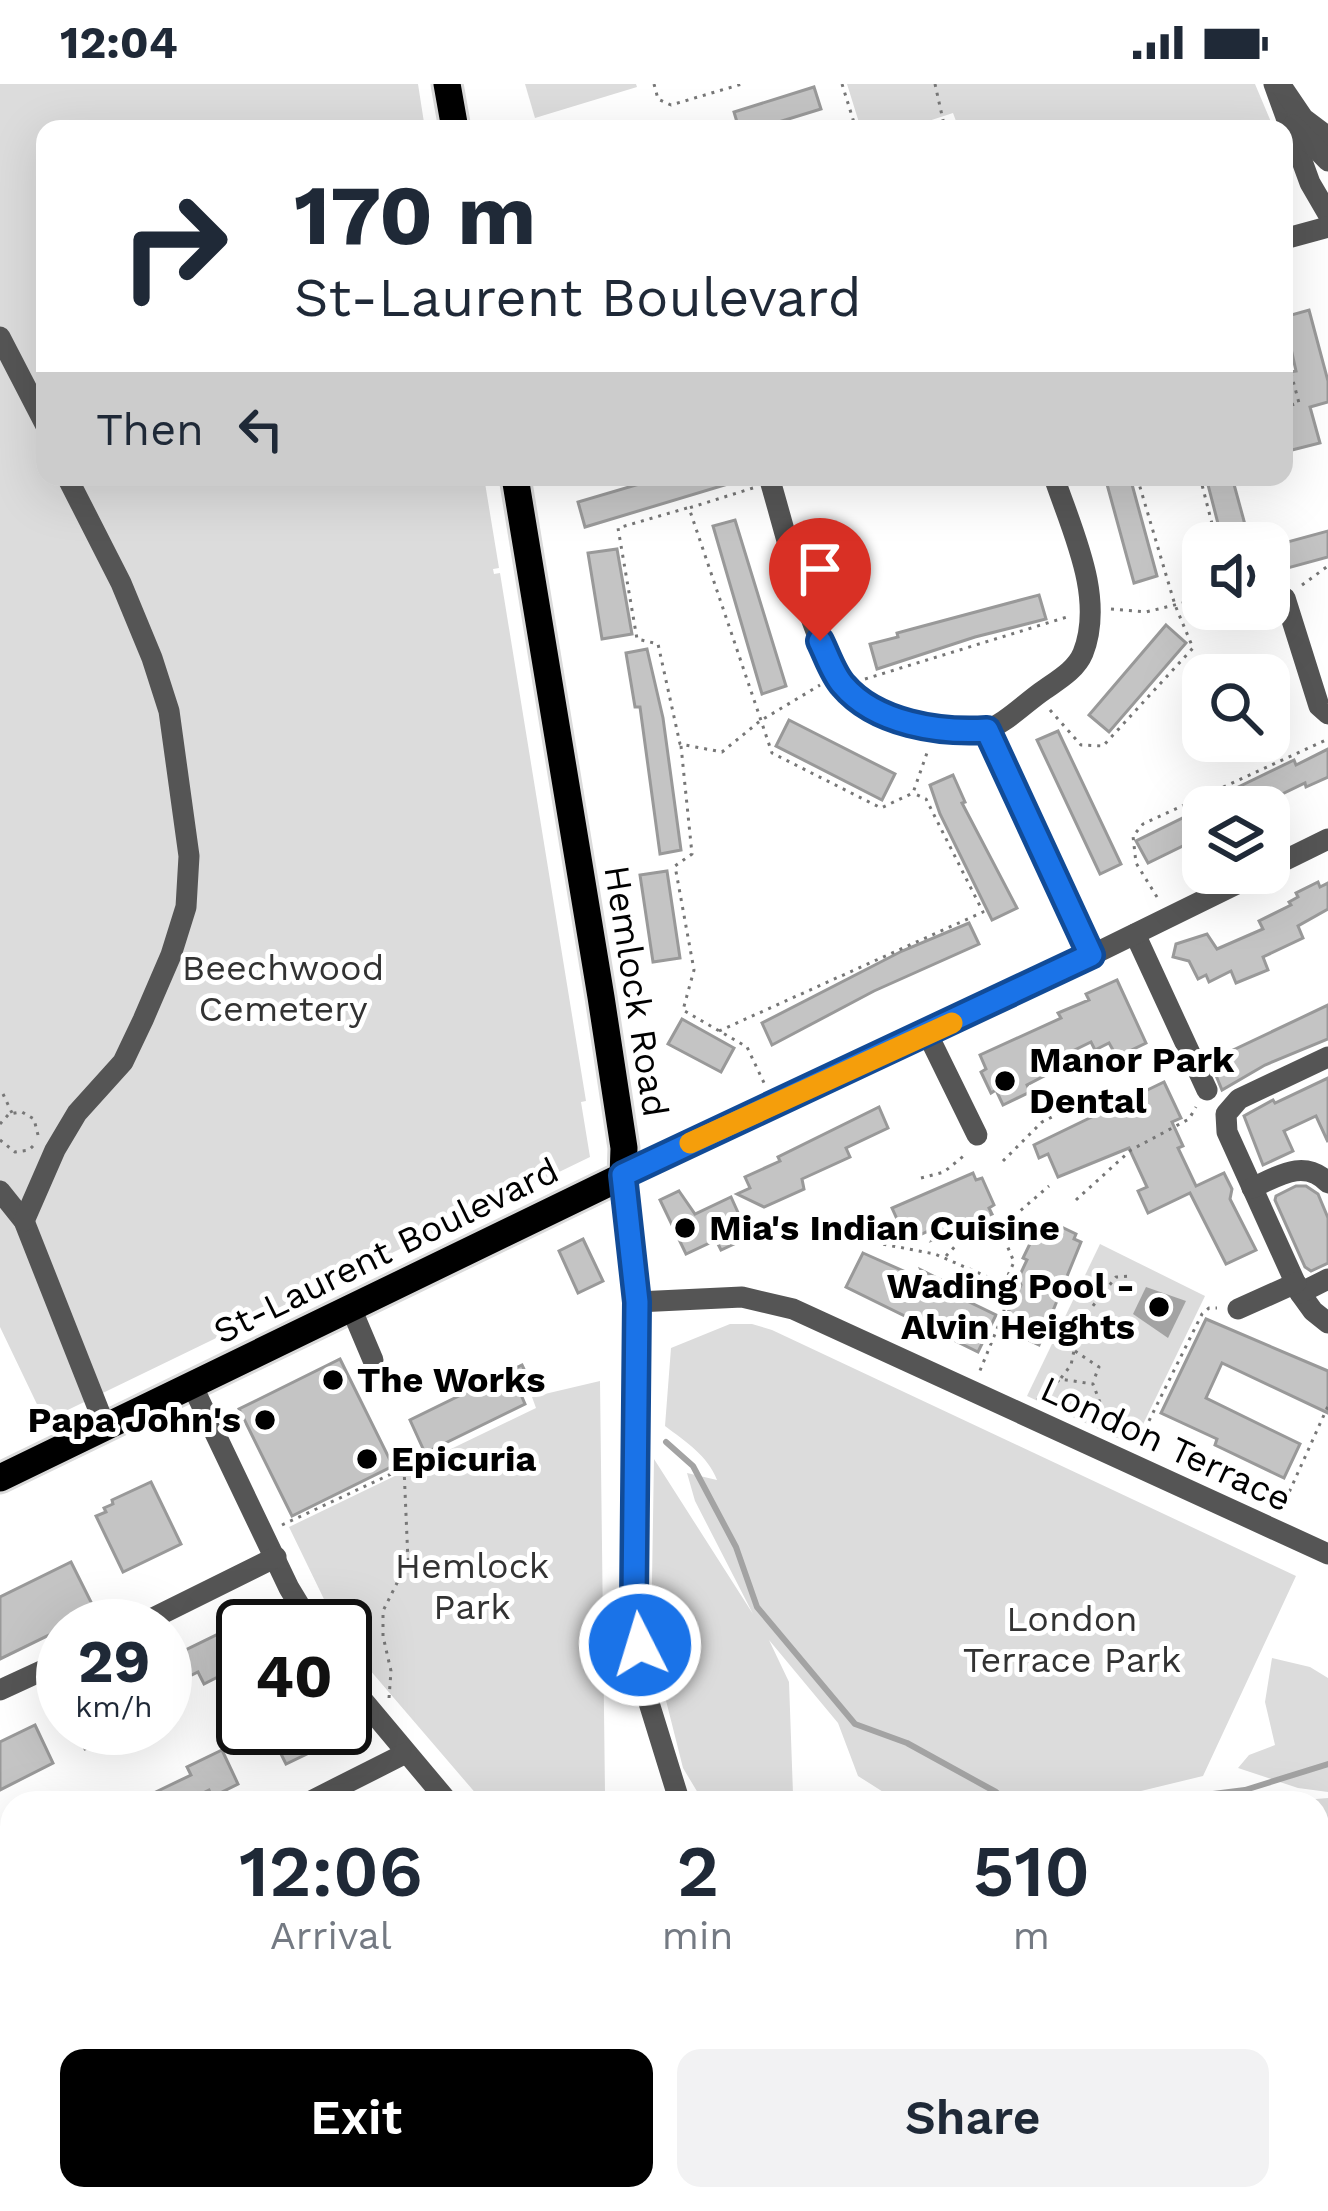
<!DOCTYPE html>
<style>
:root{--surface:#fff;--page:#f2f2f3;--text:#1f2937;--muted:#747a83;--accent:#000}
body{margin:0;font-family:"Work Sans",sans-serif;background:var(--page);color:var(--text);height:100vh;display:flex;flex-direction:column;font-size:45px;white-space:nowrap}
*{box-sizing:border-box;margin:0}
p{font-size:39px;color:var(--muted)}
.icon{flex:none;width:66px;height:66px;fill:none;stroke:currentColor;stroke-width:2;stroke-linecap:round;stroke-linejoin:round}
.map{position:relative;flex:1;overflow:hidden}
.panel{position:absolute;left:0px;top:1707px;width:1329px;height:420px;display:flex;flex-direction:column;background:var(--surface);border-radius:36px 36px 0 0;box-shadow:0 12px 48px #0002}
.panel>*{flex:none}
.hud{position:absolute;left:36px;top:36px;width:1257px;height:366px;border-radius:24px;box-shadow:0 12px 48px #0002;background:#fff;color:var(--text);overflow:hidden}
.fabs{position:absolute;left:1182px;top:438px;display:grid;gap:24px}
.fabs a{display:grid;place-items:center;width:108px;height:108px;border-radius:24px;background:var(--surface);box-shadow:0 12px 48px #0002;font-size:60px}
.speed{position:absolute;left:36px;top:1515px;display:flex;gap:24px;font-size:60px;font-weight:700;text-align:center}
.speed>*{display:grid;place-content:center;width:156px;height:156px;border-radius:50%;background:var(--surface);box-shadow:0 12px 48px #0002;line-height:1}
.speed small{font-size:30px;font-weight:400}
.speed .limit{border:6px solid #111;border-radius:18px;background:#fff;color:#111}
.pin{position:absolute;display:grid;place-items:center;width:102px;height:102px;color:#fff;margin:-123px -51px;border-radius:50% 50% 50% 0;rotate:-45deg;box-shadow:0 0 12px #0007}
.pin .icon{rotate:45deg}
.me{position:absolute;width:132px;margin:-66px;rotate:355deg;stroke-linejoin:round;filter:drop-shadow(0 0 9px #0008)}
.turn{display:flex;align-items:center;gap:42px;height:252px;padding:0 60px;font-size:54px}
.turn .icon{width:156px;height:156px;stroke-width:2.5}
.turn b{display:block;font-size:84px;line-height:102px}
.then{display:flex;align-items:center;height:114px;padding:0 60px;background:#0003;gap:24px;font-size:45px}
.eta{display:flex;justify-content:space-evenly;align-items:center;height:204px;text-align:center}
.eta b{font-size:72px;font-weight:600;line-height:84px}
.action{display:flex;gap:24px;margin-top:auto;padding:24px 60px}
.action a{flex:1;height:138px;border-radius:24px;background:var(--accent);color:#fff;font-size:48px;font-weight:600;line-height:138px;text-align:center}
.action a+a{background:var(--page);color:var(--text)}
.status{display:flex;justify-content:space-between;align-items:center;height:84px;padding:0 60px;background:var(--surface);direction:ltr}
.status svg{height:33px;fill:currentColor}
.map>svg:first-child{display:block}
.green{fill:#dcdcdc}
.water{fill:#a3a3a3}
.lines{fill:none;stroke-linecap:round;stroke-linejoin:round}
.stream{stroke:#a3a3a3;stroke-width:6}
.building{fill:#c4c4c4;stroke:#999;stroke-width:3}
.major-casing{stroke:#dbdbdb;stroke-width:33}
.path{stroke:#777;stroke-width:3;stroke-dasharray:3 6;stroke-linecap:butt}
.minor{stroke:#555;stroke-width:21}
.major{stroke:#000;stroke-width:27}
.route-casing{stroke:#114b97;stroke-width:30}
.route{stroke:#1a73e8;stroke-width:21}
.slow{stroke:#f59e0b;stroke-width:21}
.poi-dot{fill:#000;stroke:#fff;stroke-width:4.5}
.labels{text-anchor:middle;dominant-baseline:central;stroke-width:10;stroke-linejoin:round;paint-order:stroke}
.park-label{font-size:36px;fill:#333;stroke:#fff}
.street-label{font-size:36px;fill:#000;stroke:#fff}
.poi-label{font-size:36px;font-weight:bold;fill:#000;stroke:#fff;text-anchor:start}
</style>
<div class="status"><b>12:04</b><svg viewBox="0 0 49 12"><path d="M0 12V9h3v3zM5 12V6h3v6zM10 12V3h3v9zM15 12V0h3v12zM26 1h20v11H26zM47 4h2v5h-2z"/></svg></div>
<div class="map">
<svg width="1328" height="2127" viewBox="0 0 1328 2127">
<rect width="100%" height="100%" fill="#fff"/>
<g class="green">
<path d="M 0,0 L 418,0 L 425,45 L 45,45 L 45,393 L 484,393 L 499,484 L 493,485 L 494,490 L 500,489 L 586,1017 L 581,1018 L 590,1073 L 45,1337 L 0,1243 Z"/>
<path d="M 525,0 L 636,0 L 637,3 L 535,34 Z"/>
<path d="M 847,0 L 1255,0 L 1274,45 L 959,45 L 953,29 L 904,45 L 861,45 Z"/>
<path d="M 1100,1160 L 1205,1212 L 1133,1361 L 1027,1312 Z"/>
<path d="M 730,1240 L 752,1240 L 772,1246 L 1296,1492 L 1203,1692 L 1141,1707 L 1145,1719 L 923,1719 L 888,1711 L 858,1692 L 838,1639 L 769,1556 L 789,1598 L 793,1710 L 806,1719 L 704,1719 L 683,1684 L 651,1557 L 654,1375 L 753,1530 L 695,1417 L 687,1389 L 717,1396 C 708,1372 686,1358 665,1342 L 671,1264 Z"/>
<path d="M 600,1297 L 605,1709 L 596,1719 L 484,1719 L 345,1557 L 345,1542 L 337,1542 L 289,1443 L 536,1324 L 532,1313 Z"/>
<path d="M 1272,1574 L 1310,1583 L 1328,1594 L 1328,1708 L 1298,1704 L 1238,1684 L 1249,1671 L 1275,1661 L 1265,1618 Z"/>
<path d="M 1328,1714 L 1328,2127 L 682,2127 L 706,2115 L 1317,2115 L 1317,1719 L 1266,1719 Z"/>
</g>
<path class="water" d="M 1146,1203 L 1186,1217 L 1168,1254 L 1133,1230 Z"/>
<g class="lines">
<g class="stream">
<path d="M 666,1358 L 693,1382 L 736,1463 L 757,1523 L 855,1640 L 907,1659 L 996,1708 L 1009,1719"/>
<path d="M 1141,1719 L 1245,1706 L 1328,1680"/>
</g>
</g>
<g class="building">
<path d="M 814,3 L 821,25 L 756,45 L 739,45 L 734,28 Z"/>
<path d="M 1309,226 L 1328,297 L 1328,318 L 1310,323 L 1320,359 L 1284,368 L 1284,289 L 1296,287 L 1284,233 Z"/>
<path d="M 663,393 L 737,393 L 738,397 L 585,443 L 578,418 Z"/>
<path d="M 1105,393 L 1130,393 L 1157,492 L 1134,499 Z"/>
<path d="M 1206,393 L 1232,393 L 1250,459 L 1223,459 Z"/>
<path d="M 735,436 L 786,602 L 762,610 L 713,442 Z"/>
<path d="M 1328,447 L 1328,473 L 1269,489 L 1269,463 Z"/>
<path d="M 617,465 L 632,550 L 602,555 L 588,469 Z"/>
<path d="M 1039,511 L 1046,535 L 975,553 L 877,585 L 870,560 L 898,553 L 897,549 L 912,545 Z"/>
<path d="M 1166,541 L 1186,559 L 1109,648 L 1089,631 Z"/>
<path d="M 647,565 L 663,634 L 681,766 L 660,770 L 640,623 L 635,623 L 626,569 Z"/>
<path d="M 789,636 L 895,690 L 882,716 L 776,662 Z"/>
<path d="M 1058,647 L 1121,780 L 1100,790 L 1037,656 Z"/>
<path d="M 1328,665 L 1328,693 L 1306,703 L 1305,699 L 1255,723 L 1197,723 L 1294,676 L 1296,681 Z"/>
<path d="M 953,691 L 965,718 L 962,719 L 1017,824 L 992,836 L 940,730 L 930,701 Z"/>
<path d="M 1203,724 L 1203,752 L 1148,779 L 1136,757 Z"/>
<path d="M 667,787 L 680,874 L 653,878 L 640,791 Z"/>
<path d="M 1318,798 L 1320,803 L 1328,799 L 1328,825 L 1298,842 L 1303,854 L 1263,873 L 1268,886 L 1236,899 L 1231,887 L 1209,898 L 1206,891 L 1198,895 L 1189,877 L 1173,873 L 1176,860 L 1207,850 L 1217,865 L 1263,845 L 1259,837 L 1291,821 L 1289,818 L 1298,813 L 1296,809 Z"/>
<path d="M 969,839 L 979,860 L 874,907 L 772,961 L 762,939 L 902,867 Z"/>
<path d="M 1117,896 L 1146,959 L 1117,973 L 1109,959 L 1095,966 L 1091,958 L 1040,983 L 1044,992 L 1027,1001 L 1030,1008 L 1003,1021 L 996,1006 L 991,1009 L 981,988 L 986,985 L 980,971 L 1061,934 L 1058,929 L 1089,916 L 1086,910 Z"/>
<path d="M 1328,921 L 1328,955 L 1265,981 L 1222,1006 L 1210,977 Z"/>
<path d="M 682,935 L 734,964 L 721,988 L 668,960 Z"/>
<path d="M 1328,994 L 1328,1058 L 1316,1032 L 1284,1047 L 1293,1067 L 1263,1081 L 1244,1032 L 1273,1016 L 1275,1019 Z"/>
<path d="M 1164,998 L 1181,1034 L 1172,1038 L 1183,1062 L 1178,1064 L 1196,1102 L 1224,1089 L 1232,1105 L 1230,1115 L 1256,1166 L 1226,1180 L 1190,1109 L 1148,1129 L 1138,1107 L 1147,1103 L 1129,1064 L 1058,1093 L 1048,1070 L 1039,1074 L 1034,1061 Z"/>
<path d="M 879,1023 L 888,1044 L 846,1064 L 850,1073 L 802,1095 L 804,1105 L 764,1123 L 737,1110 L 750,1104 L 745,1093 L 780,1077 L 778,1073 Z"/>
<path d="M 973,1089 L 976,1096 L 982,1094 L 994,1121 L 989,1124 L 992,1130 L 932,1156 L 939,1142 L 907,1157 L 892,1124 Z"/>
<path d="M 1296,1102 L 1306,1102 L 1318,1110 L 1328,1134 L 1328,1179 L 1311,1187 L 1305,1183 L 1275,1116 L 1276,1112 Z"/>
<path d="M 679,1107 L 695,1130 L 731,1113 L 749,1153 L 721,1166 L 716,1156 L 686,1170 L 660,1116 Z"/>
<path d="M 1049,1137 L 1076,1150 L 1074,1155 L 1081,1158 L 1039,1261 L 1001,1243 L 1021,1201 L 1018,1195 L 1027,1176 L 1023,1174 L 1040,1139 L 1047,1142 Z"/>
<path d="M 583,1155 L 603,1197 L 578,1209 L 559,1167 Z"/>
<path d="M 863,1169 L 926,1197 L 921,1186 L 955,1203 L 955,1211 L 996,1231 L 978,1268 L 846,1203 Z"/>
<path d="M 1206,1235 L 1328,1287 L 1328,1329 L 1222,1279 L 1206,1314 L 1300,1360 L 1284,1394 L 1215,1361 L 1217,1355 L 1161,1329 Z"/>
<path d="M 340,1275 L 393,1382 L 292,1432 L 239,1325 Z"/>
<path d="M 522,1281 L 531,1300 L 519,1306 L 525,1320 L 425,1369 L 410,1336 Z"/>
<path d="M 151,1398 L 181,1460 L 123,1488 L 96,1432 L 106,1428 L 104,1424 L 113,1420 L 112,1416 Z"/>
<path d="M 71,1478 L 96,1528 L 0,1575 L 0,1513 Z"/>
<path d="M 243,1538 L 243,1580 L 204,1600 L 198,1588 L 165,1604 L 165,1576 Z"/>
<path d="M 35,1641 L 53,1679 L 0,1706 L 0,1658 Z"/>
<path d="M 75,1644 L 128,1644 L 85,1665 Z"/>
<path d="M 268,1644 L 304,1644 L 315,1666 L 286,1680 Z"/>
<path d="M 222,1666 L 238,1700 L 212,1713 L 209,1706 L 183,1719 L 133,1719 L 191,1691 L 187,1683 Z"/>
</g>
<g class="lines">
<defs>
<g id="major">
<path d="M 447,0 L 455,45"/>
<path d="M 0,1394 L 623,1092 L 624,1064 L 601,913 L 515,393"/>
<path d="M 1317,1974 L 1328,1975"/>
<path d="M 1221,2127 L 1328,2117"/>
</g>
</defs>
<use href="#major" class="major-casing"/>
<g class="path">
<path d="M 654,0 L 658,15 L 671,21 L 742,0"/>
<path d="M 842,0 L 856,45"/>
<path d="M 935,0 L 945,45"/>
<path d="M 1284,263 L 1299,319 L 1284,323"/>
<path d="M 1200,393 L 1217,459"/>
<path d="M 753,404 L 689,424 L 772,669 L 881,724 L 913,709 L 928,666"/>
<path d="M 687,424 L 618,444 L 637,555 L 658,560 L 680,660 L 722,668 L 760,637 L 820,601"/>
<path d="M 1302,501 L 1328,482"/>
<path d="M 1111,525 L 1146,528 L 1203,514"/>
<path d="M 865,595 L 1067,533"/>
<path d="M 1050,626 L 1081,661 L 1103,662 L 1193,564 L 1175,521 L 1137,393"/>
<path d="M 681,662 L 692,770 L 675,782 L 694,886 L 683,926 L 747,963 L 765,1001"/>
<path d="M 1157,813 L 1136,779 L 1133,752 L 1143,740 L 1328,655"/>
<path d="M 719,947 L 983,828 L 926,715 L 913,709"/>
<path d="M 3,1010 L 12,1029"/>
<path d="M 0,1040 L 9,1030 L 22,1028 L 34,1035 L 38,1051"/>
<path d="M 0,1056 L 15,1068 L 29,1066 L 35,1060"/>
<path d="M 1003,1077 L 1042,1038 L 1079,1019"/>
<path d="M 921,1094 L 944,1088 L 966,1070"/>
<path d="M 1076,1116 L 1131,1066 L 1189,1035 L 1196,1023"/>
<path d="M 862,1144 L 882,1160 L 935,1170 L 1004,1200 L 1004,1228 L 979,1289"/>
<path d="M 1001,1147 L 1014,1178 L 1005,1198"/>
<path d="M 946,1172 L 960,1157 L 999,1145 L 1049,1102"/>
<path d="M 1075,1267 L 1099,1283 L 1093,1298"/>
<path d="M 1061,1294 L 1071,1281 L 1080,1238 L 1116,1193 L 1133,1192"/>
<path d="M 1037,1316 L 1060,1295 L 1093,1300 L 1104,1329 L 1119,1338 L 1115,1353"/>
<path d="M 1137,1361 L 1202,1230 L 1209,1224 L 1217,1224"/>
<path d="M 1282,1424 L 1328,1322"/>
<path d="M 282,1441 L 404,1384 L 418,1372"/>
<path d="M 389,1614 L 391,1587 L 383,1552 L 383,1527 L 408,1477 L 404,1384"/>
<path d="M 1317,1828 L 1328,1828"/>
<path d="M 1317,1884 L 1328,1885"/>
<path d="M 711,2127 L 732,2115"/>
</g>
<g class="minor">
<path d="M 1274,0 L 1310,99 L 1328,130"/>
<path d="M 1284,6 L 1303,34 L 1328,53"/>
<path d="M 1293,41 L 1328,77"/>
<path d="M 1284,155 L 1328,143"/>
<path d="M 0,253 L 45,340"/>
<path d="M 769,393 C 785,446 811,558 842,599 C 866,631 944,656 983,647 C 1003,642 1026,618 1044,606 C 1058,596 1076,586 1083,569 C 1105,513 1072,447 1054,393"/>
<path d="M 1285,514 L 1319,622 L 1328,630"/>
<path d="M 987,646 L 1091,871"/>
<path d="M 1269,784 L 1328,755"/>
<path d="M 1135,850 L 1207,1006"/>
<path d="M 928,951 L 977,1051"/>
<path d="M 1328,973 L 1239,1015 L 1226,1030 L 1227,1048 L 1300,1209 L 1313,1227 L 1328,1239"/>
<path d="M 1252,1104 C 1278,1092 1305,1074 1328,1099"/>
<path d="M 0,1107 L 24,1137 L 105,1342"/>
<path d="M 24,1137 L 55,1066 L 77,1029 L 123,978 L 143,936 L 171,871 L 186,823 L 189,772 L 169,627 L 152,574 L 121,499 L 67,393"/>
<path d="M 1300,1209 L 1328,1195"/>
<path d="M 637,1218 L 742,1213 L 793,1225 L 1328,1470"/>
<path d="M 351,1224 L 373,1276"/>
<path d="M 1238,1225 L 1296,1199"/>
<path d="M 192,1301 L 289,1504 L 312,1542"/>
<path d="M 137,1542 L 276,1473"/>
<path d="M 345,1595 L 449,1719"/>
<path d="M 0,1606 L 63,1577"/>
<path d="M 307,1719 L 406,1669"/>
<path d="M 680,1719 L 645,1606 L 634,1516 L 637,1218 L 623,1092 L 990,921 L 1259,789"/>
<path d="M 0,1873 L 12,1867"/>
<path d="M 170,2115 L 171,2127"/>
<path d="M 947,2115 L 954,2127"/>
</g>
<use href="#major" class="major"/>
</g>
<g class="lines">
<defs>
<path id="route" d="M 640,1561 L 634,1516 L 637,1218 L 623,1091 L 1091,871 L 987,646 C 940,649 876,640 843,601 C 833,590 827,571 820,557"/>
</defs>
<use href="#route" class="route-casing"/>
<use href="#route" class="route"/>
<path class="slow" d="M 690,1059 L 952,939"/>
</g>
<g class="poi-dot">
<circle cx="1005" cy="997" r="12"/>
<circle cx="685" cy="1144" r="12"/>
<circle cx="1159" cy="1223" r="12"/>
<circle cx="333" cy="1296" r="12"/>
<circle cx="265" cy="1336" r="12"/>
<circle cx="367" cy="1375" r="12"/>
</g>
<g class="labels">
<g class="park-label">
<text x="283" y="884">Beechwood<tspan x="283" dy="41">Cemetery</tspan></text>
<text x="472" y="1482">Hemlock<tspan x="472" dy="41">Park</tspan></text>
<text x="1072" y="1535">London<tspan x="1072" dy="41">Terrace Park</tspan></text>
</g>
<g class="street-label">
<text transform="translate(636 907) rotate(81)">Hemlock Road</text>
<text transform="translate(386 1167) rotate(-26)">St-Laurent Boulevard</text>
<text transform="translate(1166 1360) rotate(25)">London Terrace</text>
</g>
<g class="poi-label">
<text x="1029" y="976">Manor Park<tspan x="1029" dy="41">Dental</tspan></text>
<text x="709" y="1144">Mia's Indian Cuisine</text>
<text x="1135" y="1202" text-anchor="end">Wading Pool -<tspan x="1135" dy="41">Alvin Heights</tspan></text>
<text x="357" y="1296">The Works</text>
<text x="241" y="1336" text-anchor="end">Papa John's</text>
<text x="391" y="1375">Epicuria</text>
</g>
</g>
</svg>
<div class="fabs">
<a><svg class="icon" aria-label="sound" viewBox="0 0 24 24"><path d="M4 9h4l5-4v14l-5-4H4zM17 9q2 3 0 6"/></svg></a>
<a><svg class="icon" aria-label="search" viewBox="0 0 24 24"><circle cx="10" cy="10" r="6"/><path d="M15 15l6 6"/></svg></a>
<a><svg class="icon" aria-label="layers" viewBox="0 0 24 24"><path d="M12 4l9 5-9 5-9-5zM3 14l9 5 9-5"/></svg></a>
</div>
<div class="speed"><div>29<small>km/h</small></div><div class="limit">40</div></div>
<div class="pin" style="left:820px;top:557px;background:#d93025"><svg class="icon" aria-label="arrive" viewBox="0 0 24 24"><path d="M6 21V4h12l-3 4 3 4H6"/></svg></div>
<svg class="me" style="left:640px;top:1561px" viewBox="-20 -20 40 40"><circle r="17" fill="#1a73e8" stroke="#fff" stroke-width="3"/><path d="M0-11L8 9 0 5-8 9z" fill="#fff"/></svg>
<div class="hud">
<div class="turn"><svg class="icon" aria-label="right" viewBox="0 0 24 24"><path d="M7 20v-9h11M14 6l5 5-5 5"/></svg><div><b>170 m</b>St-Laurent Boulevard</div></div>
<div class="then">Then<svg class="icon" aria-label="left" viewBox="0 0 24 24"><path d="M17 20v-9H6M10 6l-5 5 5 5"/></svg></div>
</div>
<section class="panel">
<div class="eta">
<div><b>12:06</b><p>Arrival</p></div>
<div><b>2</b><p>min</p></div>
<div><b>510</b><p>m</p></div>
</div>
<div class="action"><a>Exit</a><a>Share</a></div>
</section>
</div>
